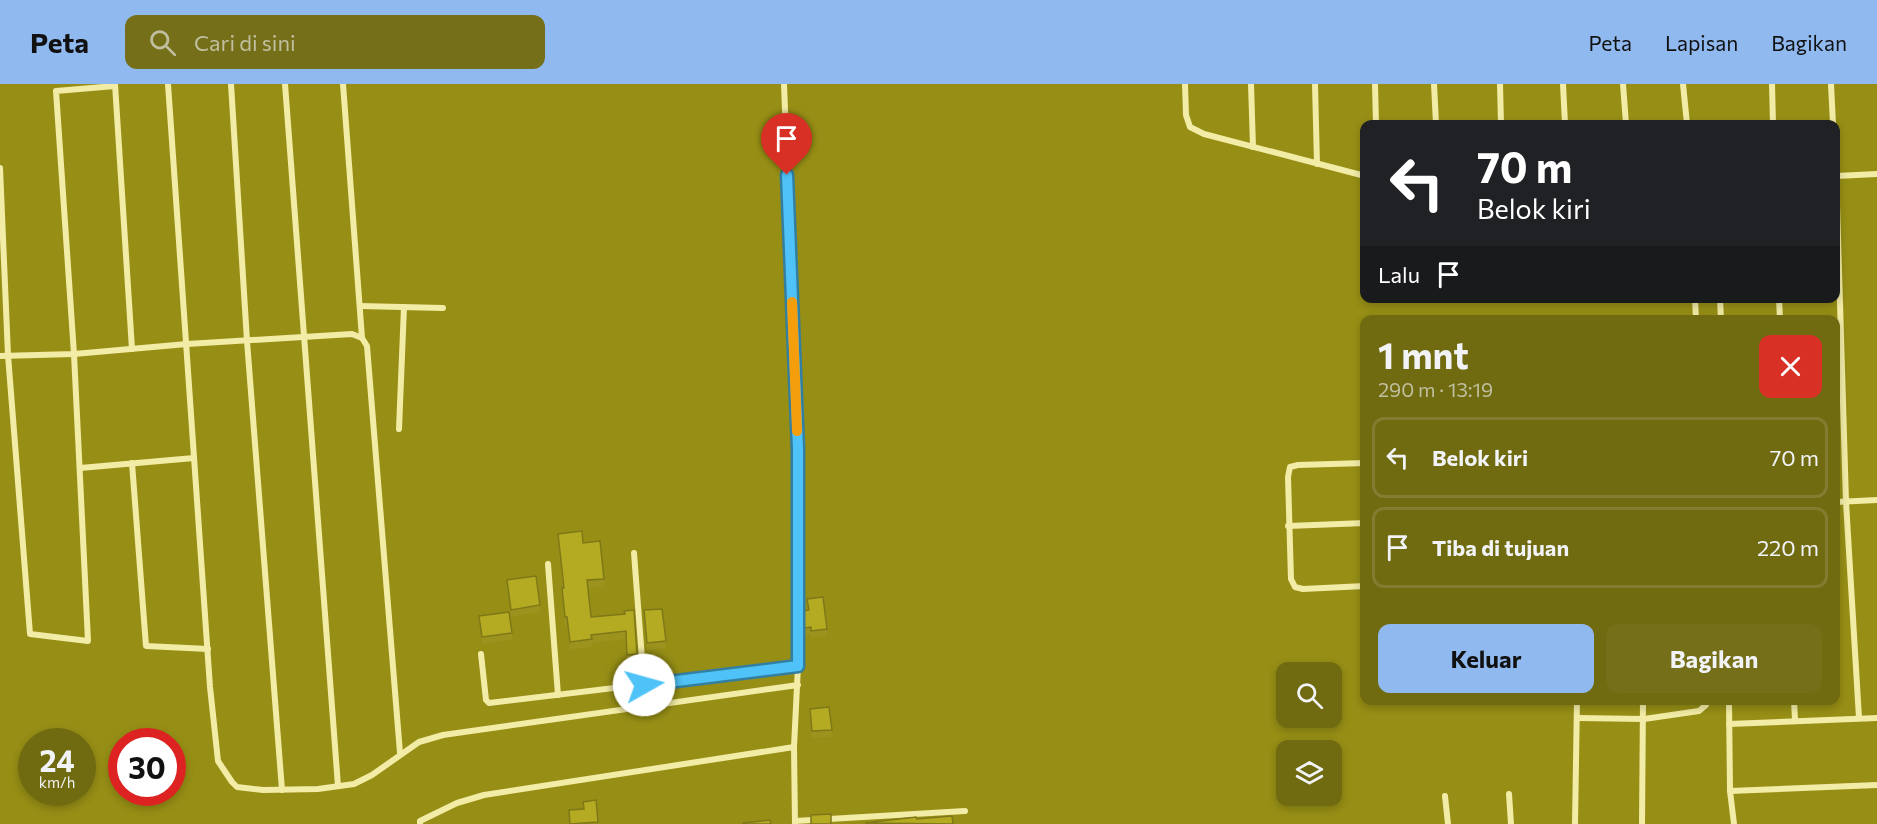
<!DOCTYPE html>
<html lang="id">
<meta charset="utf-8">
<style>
:root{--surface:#706a10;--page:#756f19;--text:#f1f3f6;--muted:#c0bf9f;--line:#827d30;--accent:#90b9f0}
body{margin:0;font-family:Commissioner,sans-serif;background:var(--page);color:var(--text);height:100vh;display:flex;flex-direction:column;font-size:22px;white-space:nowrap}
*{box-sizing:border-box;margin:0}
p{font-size:20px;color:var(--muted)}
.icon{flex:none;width:33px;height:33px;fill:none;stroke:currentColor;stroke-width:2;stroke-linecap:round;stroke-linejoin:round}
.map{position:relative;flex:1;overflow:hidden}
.panel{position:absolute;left:1360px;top:231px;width:480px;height:390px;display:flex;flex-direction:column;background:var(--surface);border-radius:12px;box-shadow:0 3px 9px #0003}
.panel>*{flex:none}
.hud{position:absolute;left:1360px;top:36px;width:480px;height:183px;border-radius:12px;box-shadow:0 3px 9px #0003;background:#202124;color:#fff;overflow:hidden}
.controls{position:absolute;left:1276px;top:578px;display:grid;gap:12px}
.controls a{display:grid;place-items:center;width:66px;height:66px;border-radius:12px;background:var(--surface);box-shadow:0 3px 9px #0003;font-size:30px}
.speed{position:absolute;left:18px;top:644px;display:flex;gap:12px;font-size:30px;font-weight:700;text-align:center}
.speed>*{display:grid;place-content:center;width:78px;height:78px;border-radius:50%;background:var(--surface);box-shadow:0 3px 9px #0003;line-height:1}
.speed small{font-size:15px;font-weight:400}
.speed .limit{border:9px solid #d22;background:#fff;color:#111}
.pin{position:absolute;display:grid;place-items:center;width:51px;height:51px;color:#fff;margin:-62px -26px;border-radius:50% 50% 50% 0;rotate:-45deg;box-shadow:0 0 6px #0007}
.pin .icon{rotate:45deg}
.me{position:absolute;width:66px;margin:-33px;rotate:83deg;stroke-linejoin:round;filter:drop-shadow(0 0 4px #0008)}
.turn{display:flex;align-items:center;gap:21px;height:126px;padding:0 18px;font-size:27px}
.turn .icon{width:78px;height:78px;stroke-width:2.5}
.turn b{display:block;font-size:42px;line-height:51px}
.then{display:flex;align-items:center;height:57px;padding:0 18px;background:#0003;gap:12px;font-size:22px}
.round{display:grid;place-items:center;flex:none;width:63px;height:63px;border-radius:12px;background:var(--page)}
.headline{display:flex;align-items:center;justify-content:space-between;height:102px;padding:0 18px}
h1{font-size:36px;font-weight:700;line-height:45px}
.button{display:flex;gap:12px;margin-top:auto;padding:12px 18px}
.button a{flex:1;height:69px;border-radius:12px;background:var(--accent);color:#111;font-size:24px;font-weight:700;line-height:69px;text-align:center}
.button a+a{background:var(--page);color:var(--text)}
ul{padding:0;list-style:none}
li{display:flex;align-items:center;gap:18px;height:81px;margin:0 12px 9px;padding:0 6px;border:3px solid var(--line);border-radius:12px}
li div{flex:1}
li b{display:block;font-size:22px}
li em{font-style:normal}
header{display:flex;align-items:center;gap:36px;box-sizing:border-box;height:84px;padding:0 30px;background:var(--accent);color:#111}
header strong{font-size:28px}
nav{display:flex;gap:33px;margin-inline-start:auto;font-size:21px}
.search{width:420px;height:54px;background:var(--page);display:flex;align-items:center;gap:15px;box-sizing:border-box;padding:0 21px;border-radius:12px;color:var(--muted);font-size:22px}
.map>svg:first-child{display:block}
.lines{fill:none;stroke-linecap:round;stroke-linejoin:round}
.street{stroke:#f2eca6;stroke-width:6}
.wall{fill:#9b931e}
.building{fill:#b4ab23;stroke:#7e7818;stroke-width:1.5}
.route-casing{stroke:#337fa1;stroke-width:15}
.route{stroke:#4fc3f7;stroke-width:10}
.slow{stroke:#f59e0b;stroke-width:10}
</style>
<header>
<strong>Peta</strong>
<div class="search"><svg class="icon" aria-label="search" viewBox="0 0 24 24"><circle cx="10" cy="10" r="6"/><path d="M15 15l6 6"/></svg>Cari di sini</div>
<nav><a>Peta</a><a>Lapisan</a><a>Bagikan</a></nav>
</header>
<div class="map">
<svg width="1877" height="740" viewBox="0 0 1877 740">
<rect width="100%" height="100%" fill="#968e15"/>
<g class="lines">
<g class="street">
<path d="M 115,0 L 132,265"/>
<path d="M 168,0 L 210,603 L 218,677 L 232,698 L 237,703 L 263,706 L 318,705 L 354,700 L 372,691 L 419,658 L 443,651 L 798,601"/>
<path d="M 231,0 L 247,257 L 282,706"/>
<path d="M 285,0 L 338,702"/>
<path d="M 343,0 L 362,254"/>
<path d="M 784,0 L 798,365 L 798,582 L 794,663 L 795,740"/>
<path d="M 1185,0 L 1186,31 L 1190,43 L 1204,50 L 1365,92"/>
<path d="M 1251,0 L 1253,63"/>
<path d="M 1315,0 L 1317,80"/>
<path d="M 1375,0 L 1376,40"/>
<path d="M 1434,0 L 1436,40"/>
<path d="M 1500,0 L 1501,40"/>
<path d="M 1563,0 L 1565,40"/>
<path d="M 1623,0 L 1626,40"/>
<path d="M 1683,0 L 1687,40"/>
<path d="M 1772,0 L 1773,40"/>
<path d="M 1831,0 L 1833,40"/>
<path d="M 0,84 L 8,271 L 30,550 L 88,557 L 74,270 L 56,7 L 115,2"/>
<path d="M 1836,87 L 1846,418 L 1859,634"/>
<path d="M 1836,92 L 1877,90"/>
<path d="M 1695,214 L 1696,236"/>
<path d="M 1720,214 L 1721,236"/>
<path d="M 1779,214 L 1780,236"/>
<path d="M 360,222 L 443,224"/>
<path d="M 0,272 L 74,270 L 187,260 L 352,250 L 362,254 L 367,262 L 400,669"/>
<path d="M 399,345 L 404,223"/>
<path d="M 132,379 L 146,562 L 208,565"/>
<path d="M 1365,379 L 1298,381 L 1290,383 L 1288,393 L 1291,495 L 1295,503 L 1303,505 L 1365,502"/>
<path d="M 80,384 L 194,374"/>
<path d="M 1836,418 L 1877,416"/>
<path d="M 1288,442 L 1365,439"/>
<path d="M 634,469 L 644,601"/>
<path d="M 548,480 L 558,611"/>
<path d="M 481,570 L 486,616 L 489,619 L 798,582"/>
<path d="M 1729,616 L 1730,707 L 1734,740"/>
<path d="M 1794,616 L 1795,636"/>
<path d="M 1578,634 L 1644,635 L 1699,627 L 1706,621 L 1707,616"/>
<path d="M 1729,640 L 1877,634"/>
<path d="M 1730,707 L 1877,701"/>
<path d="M 1509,710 L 1511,740"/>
<path d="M 1445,712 L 1448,740"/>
<path d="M 795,737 L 965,727"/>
<path d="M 420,740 L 420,737 L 457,719 L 484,711 L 794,663"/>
<path d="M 1575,740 L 1577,616"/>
<path d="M 1642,740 L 1643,616"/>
</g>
</g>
<g class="wall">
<path d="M 558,450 L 583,459 L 604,495 L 604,503 L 588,504 L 591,533 L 625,530 L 637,570 L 637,578 L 627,579 L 626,555 L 592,559 L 592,563 L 570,566 L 567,541 L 565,542 L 562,512 L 562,504 L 563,504 L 558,458 Z"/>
<path d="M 507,496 L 540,521 L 540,528 L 511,533 L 507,503 Z"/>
<path d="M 807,515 L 827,545 L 827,552 L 811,554 L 811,550 L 804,551 L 803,527 L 808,526 Z"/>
<path d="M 644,526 L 666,557 L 666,564 L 647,566 Z"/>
<path d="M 479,532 L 512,549 L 512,556 L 482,560 Z"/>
<path d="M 810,625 L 832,646 L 832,653 L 812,654 Z"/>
</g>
<g class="building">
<path d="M 582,447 L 583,459 L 600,457 L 604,495 L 587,496 L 591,533 L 625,530 L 624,527 L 634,526 L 637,570 L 627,571 L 626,547 L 591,551 L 592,555 L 570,558 L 567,533 L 565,533 L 562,504 L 564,504 L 558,450 Z"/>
<path d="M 536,492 L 540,521 L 511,526 L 507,496 Z"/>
<path d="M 823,513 L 827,545 L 811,547 L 811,543 L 804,544 L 803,527 L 809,526 L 807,515 Z"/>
<path d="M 662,525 L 666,557 L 647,559 L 644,526 Z"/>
<path d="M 509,528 L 512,549 L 482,553 L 479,532 Z"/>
<path d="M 829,623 L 832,646 L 812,647 L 810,625 Z"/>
<path d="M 596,716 L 598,738 L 570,740 L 569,726 L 584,725 L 583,718 Z"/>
<path d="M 831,730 L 831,740 L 811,740 L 811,731 Z"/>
<path d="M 952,732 L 953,740 L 865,739 L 916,733 L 917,735 Z"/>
<path d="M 770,736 L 771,740 L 743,740 L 743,739 Z"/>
</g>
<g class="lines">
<defs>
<path id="route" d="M 644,601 L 798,582 L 798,365 L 787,91"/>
</defs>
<use href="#route" class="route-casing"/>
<use href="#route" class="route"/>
<path class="slow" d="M 792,218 L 797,347"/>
</g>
</svg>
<div class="controls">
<a><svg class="icon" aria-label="search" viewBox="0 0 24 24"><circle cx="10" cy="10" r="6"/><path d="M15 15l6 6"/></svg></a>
<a><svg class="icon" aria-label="layers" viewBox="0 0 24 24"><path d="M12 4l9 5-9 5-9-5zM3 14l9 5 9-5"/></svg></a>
</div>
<div class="speed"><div>24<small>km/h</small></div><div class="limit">30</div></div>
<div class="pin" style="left:787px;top:91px;background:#d93025"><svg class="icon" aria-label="arrive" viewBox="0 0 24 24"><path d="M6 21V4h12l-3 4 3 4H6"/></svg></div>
<svg class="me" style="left:644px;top:601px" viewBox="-20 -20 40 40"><circle r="19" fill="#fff"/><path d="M0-13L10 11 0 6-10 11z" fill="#4fc3f7"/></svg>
<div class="hud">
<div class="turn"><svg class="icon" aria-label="left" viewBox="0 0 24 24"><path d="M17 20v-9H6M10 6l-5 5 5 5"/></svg><div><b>70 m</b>Belok kiri</div></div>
<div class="then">Lalu<svg class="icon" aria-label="arrive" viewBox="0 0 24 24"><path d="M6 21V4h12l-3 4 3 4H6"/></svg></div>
</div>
<section class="panel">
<div class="headline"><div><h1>1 mnt</h1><p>290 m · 13:19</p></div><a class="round" style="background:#d93025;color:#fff"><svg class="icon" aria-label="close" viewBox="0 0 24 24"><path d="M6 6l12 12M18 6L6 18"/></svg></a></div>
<ul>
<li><svg class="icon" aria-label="left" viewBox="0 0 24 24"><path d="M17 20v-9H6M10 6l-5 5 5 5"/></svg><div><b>Belok kiri</b></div><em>70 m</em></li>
<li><svg class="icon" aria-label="arrive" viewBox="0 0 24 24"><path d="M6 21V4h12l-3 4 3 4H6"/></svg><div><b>Tiba di tujuan</b></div><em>220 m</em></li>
</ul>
<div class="button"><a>Keluar</a><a>Bagikan</a></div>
</section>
</div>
